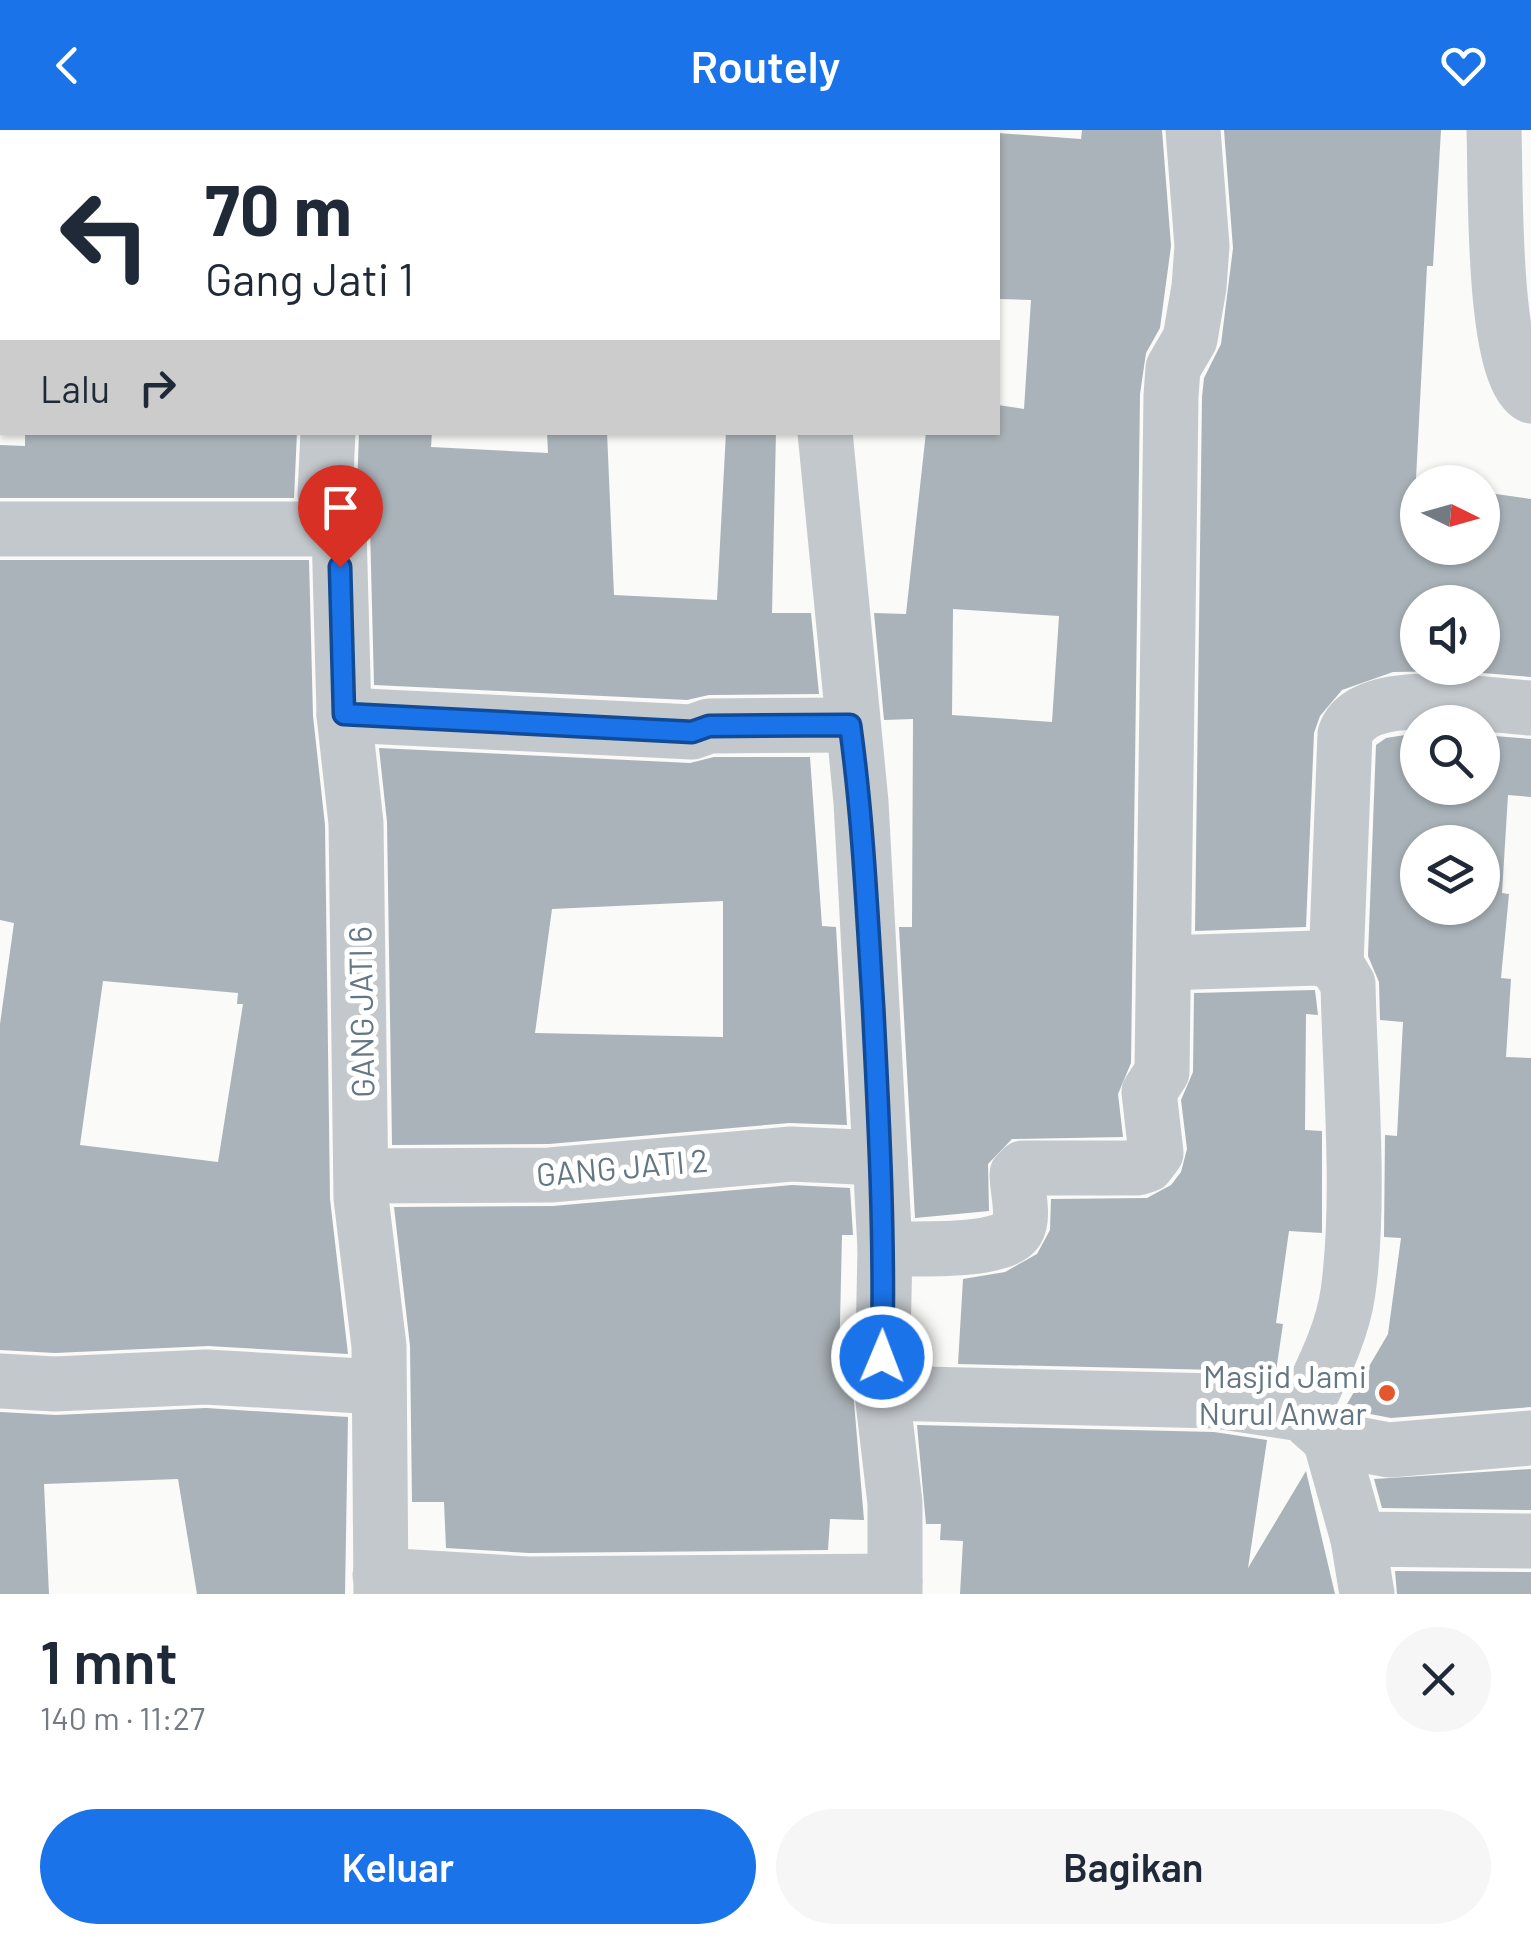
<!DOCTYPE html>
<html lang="id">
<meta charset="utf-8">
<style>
:root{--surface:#fff;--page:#f6f6f7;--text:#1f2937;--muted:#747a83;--accent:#1a73e8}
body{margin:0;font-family:Barlow,sans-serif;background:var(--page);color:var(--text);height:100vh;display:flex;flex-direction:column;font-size:38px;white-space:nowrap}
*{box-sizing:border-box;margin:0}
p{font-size:32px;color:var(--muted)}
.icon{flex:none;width:55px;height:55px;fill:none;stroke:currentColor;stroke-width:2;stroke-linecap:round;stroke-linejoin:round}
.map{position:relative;height:1464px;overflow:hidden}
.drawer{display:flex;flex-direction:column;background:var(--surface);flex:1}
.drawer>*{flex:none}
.hud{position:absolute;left:0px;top:0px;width:1000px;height:305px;box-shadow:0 2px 8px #0004;background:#fff;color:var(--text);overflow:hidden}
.needle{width:65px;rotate:95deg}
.tools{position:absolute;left:1400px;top:335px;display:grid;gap:20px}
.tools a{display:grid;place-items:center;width:100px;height:100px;border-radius:50%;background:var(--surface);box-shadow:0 2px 8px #0004;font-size:50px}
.pin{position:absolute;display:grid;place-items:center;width:85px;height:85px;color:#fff;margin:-102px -42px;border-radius:50% 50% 50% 0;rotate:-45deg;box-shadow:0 0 10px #0007}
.pin .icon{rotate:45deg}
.me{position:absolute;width:110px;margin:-55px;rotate:1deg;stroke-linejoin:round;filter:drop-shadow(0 0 8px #0008)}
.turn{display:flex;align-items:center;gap:35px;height:210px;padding:0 40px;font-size:45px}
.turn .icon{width:130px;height:130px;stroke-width:2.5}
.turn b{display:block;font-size:70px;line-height:85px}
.then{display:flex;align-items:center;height:95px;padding:0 40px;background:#0003;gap:20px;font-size:38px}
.round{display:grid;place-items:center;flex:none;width:105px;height:105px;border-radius:52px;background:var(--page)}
.head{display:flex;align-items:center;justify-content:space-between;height:170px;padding:0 40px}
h1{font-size:60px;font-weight:600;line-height:75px}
.primary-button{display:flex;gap:20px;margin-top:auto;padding:20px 40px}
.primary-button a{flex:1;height:115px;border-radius:60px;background:var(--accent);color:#fff;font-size:40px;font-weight:600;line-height:115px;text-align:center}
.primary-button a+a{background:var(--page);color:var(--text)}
header{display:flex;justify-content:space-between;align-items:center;height:130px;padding:0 40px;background:var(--accent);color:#fff;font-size:45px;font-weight:600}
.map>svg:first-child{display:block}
.building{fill:#aab3b9;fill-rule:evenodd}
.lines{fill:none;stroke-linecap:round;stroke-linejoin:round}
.street{stroke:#c3c8cc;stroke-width:55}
.route-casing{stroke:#114b97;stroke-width:25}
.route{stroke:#1a73e8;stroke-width:18}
.poi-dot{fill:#e4572e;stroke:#fff;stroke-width:4}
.labels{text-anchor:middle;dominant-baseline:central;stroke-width:10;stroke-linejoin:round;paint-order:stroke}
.street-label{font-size:32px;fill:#657683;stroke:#fff}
.poi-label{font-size:32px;fill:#657683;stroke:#fff;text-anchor:end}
</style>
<header><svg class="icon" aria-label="back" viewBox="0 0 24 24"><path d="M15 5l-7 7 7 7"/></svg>Routely<svg class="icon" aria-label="heart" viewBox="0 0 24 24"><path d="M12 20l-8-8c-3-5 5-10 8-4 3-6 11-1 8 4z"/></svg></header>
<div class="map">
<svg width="1531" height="1464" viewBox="0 0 1531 1464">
<rect width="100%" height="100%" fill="#fafaf8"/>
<g class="building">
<path d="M 1082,0 L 1162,0 L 1171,116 L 1160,198 L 1146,223 L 1140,264 L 1131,933 L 1118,964 L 1123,1007 L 1012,1009 L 988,1034 L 989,1081 L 915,1088 L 899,797 L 912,797 L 913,589 L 884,590 L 874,483 L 906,484 L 926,302 L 998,302 L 998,275 L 1024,279 L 1031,170 L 998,169 L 998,3 L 1081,9 ZM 953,479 L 1059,486 L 1052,592 L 952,585 Z"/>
<path d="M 1224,0 L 1441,0 L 1433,136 L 1427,136 L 1416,349 L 1418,418 L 1482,418 L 1482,362 L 1531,369 L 1531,547 L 1458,541 L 1393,542 L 1342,560 L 1320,586 L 1314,603 L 1306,797 L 1195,801 L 1202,267 L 1204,248 L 1221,214 L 1233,118 ZM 1418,472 L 1482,472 L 1482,538 L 1418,538 Z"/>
<path d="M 25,302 L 297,302 L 294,368 L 0,368 L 0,315 L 25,316 Z"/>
<path d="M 359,302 L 432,302 L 431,317 L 548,323 L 547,302 L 607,302 L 614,465 L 717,470 L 726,302 L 776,302 L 772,483 L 811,483 L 819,564 L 709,565 L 687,570 L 374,555 L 370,398 L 357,360 Z"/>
<path d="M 0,430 L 309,430 L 313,586 L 325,695 L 330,1069 L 348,1224 L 208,1216 L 55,1223 L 0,1220 L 0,894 L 14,793 L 0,790 ZM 103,851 L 238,863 L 237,874 L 243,874 L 218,1032 L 80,1015 Z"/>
<path d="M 1418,603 L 1418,658 L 1482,658 L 1482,605 L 1531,609 L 1531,667 L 1508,665 L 1502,763 L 1509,764 L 1501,848 L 1511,849 L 1506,927 L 1531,928 L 1531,1277 L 1391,1288 L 1344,1279 L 1388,1204 L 1401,1108 L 1384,1107 L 1385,1005 L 1397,1006 L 1403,892 L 1380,890 L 1379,852 L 1368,826 L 1376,615 L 1386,608 ZM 1418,712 L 1482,712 L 1482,778 L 1418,778 Z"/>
<path d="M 379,618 L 690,633 L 714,627 L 810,627 L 822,796 L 836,797 L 847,995 L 789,993 L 549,1014 L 392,1015 L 387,692 ZM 723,771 L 723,907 L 535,903 L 552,779 Z"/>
<path d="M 1315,860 L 1318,885 L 1306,884 L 1305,1000 L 1322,1001 L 1322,1103 L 1289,1101 L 1276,1193 L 1283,1194 L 1275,1248 L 1218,1240 L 958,1234 L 963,1149 L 1005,1142 L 1037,1124 L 1050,1100 L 1051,1069 L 1147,1068 L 1171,1055 L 1181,1042 L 1187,1019 L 1181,970 L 1193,942 L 1194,863 Z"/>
<path d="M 792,1055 L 850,1058 L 853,1105 L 842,1105 L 839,1236 L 851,1237 L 864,1390 L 830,1389 L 828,1420 L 529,1423 L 446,1418 L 444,1372 L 412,1372 L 410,1216 L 394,1077 L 553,1076 Z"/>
<path d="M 206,1278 L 348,1287 L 345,1464 L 197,1464 L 178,1349 L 44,1354 L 49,1464 L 0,1464 L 0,1282 L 56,1285 Z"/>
<path d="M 917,1295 L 1214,1302 L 1267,1310 L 1248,1438 L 1306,1341 L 1335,1464 L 960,1464 L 963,1411 L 940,1410 L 941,1394 L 926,1394 Z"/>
<path d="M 1531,1339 L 1531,1380 L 1382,1378 L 1374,1349 Z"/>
<path d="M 1395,1441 L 1531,1442 L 1531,1464 L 1397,1464 Z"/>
</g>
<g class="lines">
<g class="street">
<path d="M 315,0 L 315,2"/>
<path d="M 1494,0 C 1496,48 1491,245 1531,266"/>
<path d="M 817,2 L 817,0"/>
<path d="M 328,302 L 325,365 L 339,399 L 344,585 L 356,693 L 361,1068 L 379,1216 L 381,1464"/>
<path d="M 825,302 L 861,672 L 885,1119 L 882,1263 L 895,1373 L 895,1464"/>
<path d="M 0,399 L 339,399"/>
<path d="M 344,585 L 692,602 L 709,596 L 850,595"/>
<path d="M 1164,833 L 1319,828 L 1336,834 L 1348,854 C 1350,950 1361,1069 1348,1162 C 1342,1205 1320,1245 1302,1284"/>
<path d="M 1336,834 L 1345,604 C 1364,553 1485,576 1531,578"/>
<path d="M 363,1046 L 550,1045 L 791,1024 L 880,1028"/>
<path d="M 885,1119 C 912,1118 1002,1124 1017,1100 C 1025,1087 1017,1060 1017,1044 L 1023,1038 L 1138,1038 L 1147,1035 L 1156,1023 L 1149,962 L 1162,942 L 1171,266 L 1173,238 L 1190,209 L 1199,157 L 1202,116 L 1193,0"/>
<path d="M 0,1251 L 55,1254 L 206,1247 L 378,1257"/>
<path d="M 882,1263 L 1217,1271 L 1302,1284 L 1330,1309 L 1389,1320 L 1531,1308"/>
<path d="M 1330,1309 L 1358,1409 L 1367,1464"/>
<path d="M 1358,1409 L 1531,1411"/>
<path d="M 380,1445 L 528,1454 L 895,1451"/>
</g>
</g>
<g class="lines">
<defs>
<path id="route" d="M 340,437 L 344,584 L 692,602 L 709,596 L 850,595 C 863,688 867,782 873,876 C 879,993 885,1110 882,1227"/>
</defs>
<use href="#route" class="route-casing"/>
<use href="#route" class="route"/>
</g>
<circle class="poi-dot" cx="1387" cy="1263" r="10"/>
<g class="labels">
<g class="street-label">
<text transform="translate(360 882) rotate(-91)">GANG JATI 6</text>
<text transform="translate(622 1036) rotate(-5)">GANG JATI 2</text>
</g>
<g class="poi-label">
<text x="1367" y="1245">Masjid Jami<tspan x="1367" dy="37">Nurul Anwar</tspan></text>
</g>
</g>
</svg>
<div class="tools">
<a><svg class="needle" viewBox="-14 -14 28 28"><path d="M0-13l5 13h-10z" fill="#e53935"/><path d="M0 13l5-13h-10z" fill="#747a83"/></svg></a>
<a><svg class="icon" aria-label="sound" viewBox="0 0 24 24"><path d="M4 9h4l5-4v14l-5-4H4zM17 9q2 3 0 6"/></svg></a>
<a><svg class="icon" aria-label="search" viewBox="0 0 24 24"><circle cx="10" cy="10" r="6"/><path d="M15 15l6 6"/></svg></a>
<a><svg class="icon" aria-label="layers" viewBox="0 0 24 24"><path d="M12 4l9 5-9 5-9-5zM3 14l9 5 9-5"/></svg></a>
</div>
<div class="pin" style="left:340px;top:437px;background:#d93025"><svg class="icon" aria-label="arrive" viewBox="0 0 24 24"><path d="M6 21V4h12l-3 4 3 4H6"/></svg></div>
<svg class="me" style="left:882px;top:1227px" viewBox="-20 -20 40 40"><circle r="17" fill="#1a73e8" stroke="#fff" stroke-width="3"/><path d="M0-11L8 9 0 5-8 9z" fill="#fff"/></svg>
<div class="hud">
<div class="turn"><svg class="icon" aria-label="left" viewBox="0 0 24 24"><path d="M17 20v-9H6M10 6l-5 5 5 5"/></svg><div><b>70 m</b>Gang Jati 1</div></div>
<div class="then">Lalu<svg class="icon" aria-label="right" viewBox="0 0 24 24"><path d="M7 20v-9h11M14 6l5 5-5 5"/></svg></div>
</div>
</div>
<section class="drawer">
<div class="head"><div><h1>1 mnt</h1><p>140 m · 11:27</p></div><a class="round"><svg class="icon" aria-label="close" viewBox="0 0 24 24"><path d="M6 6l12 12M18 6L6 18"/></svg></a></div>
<div class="primary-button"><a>Keluar</a><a>Bagikan</a></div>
</section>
